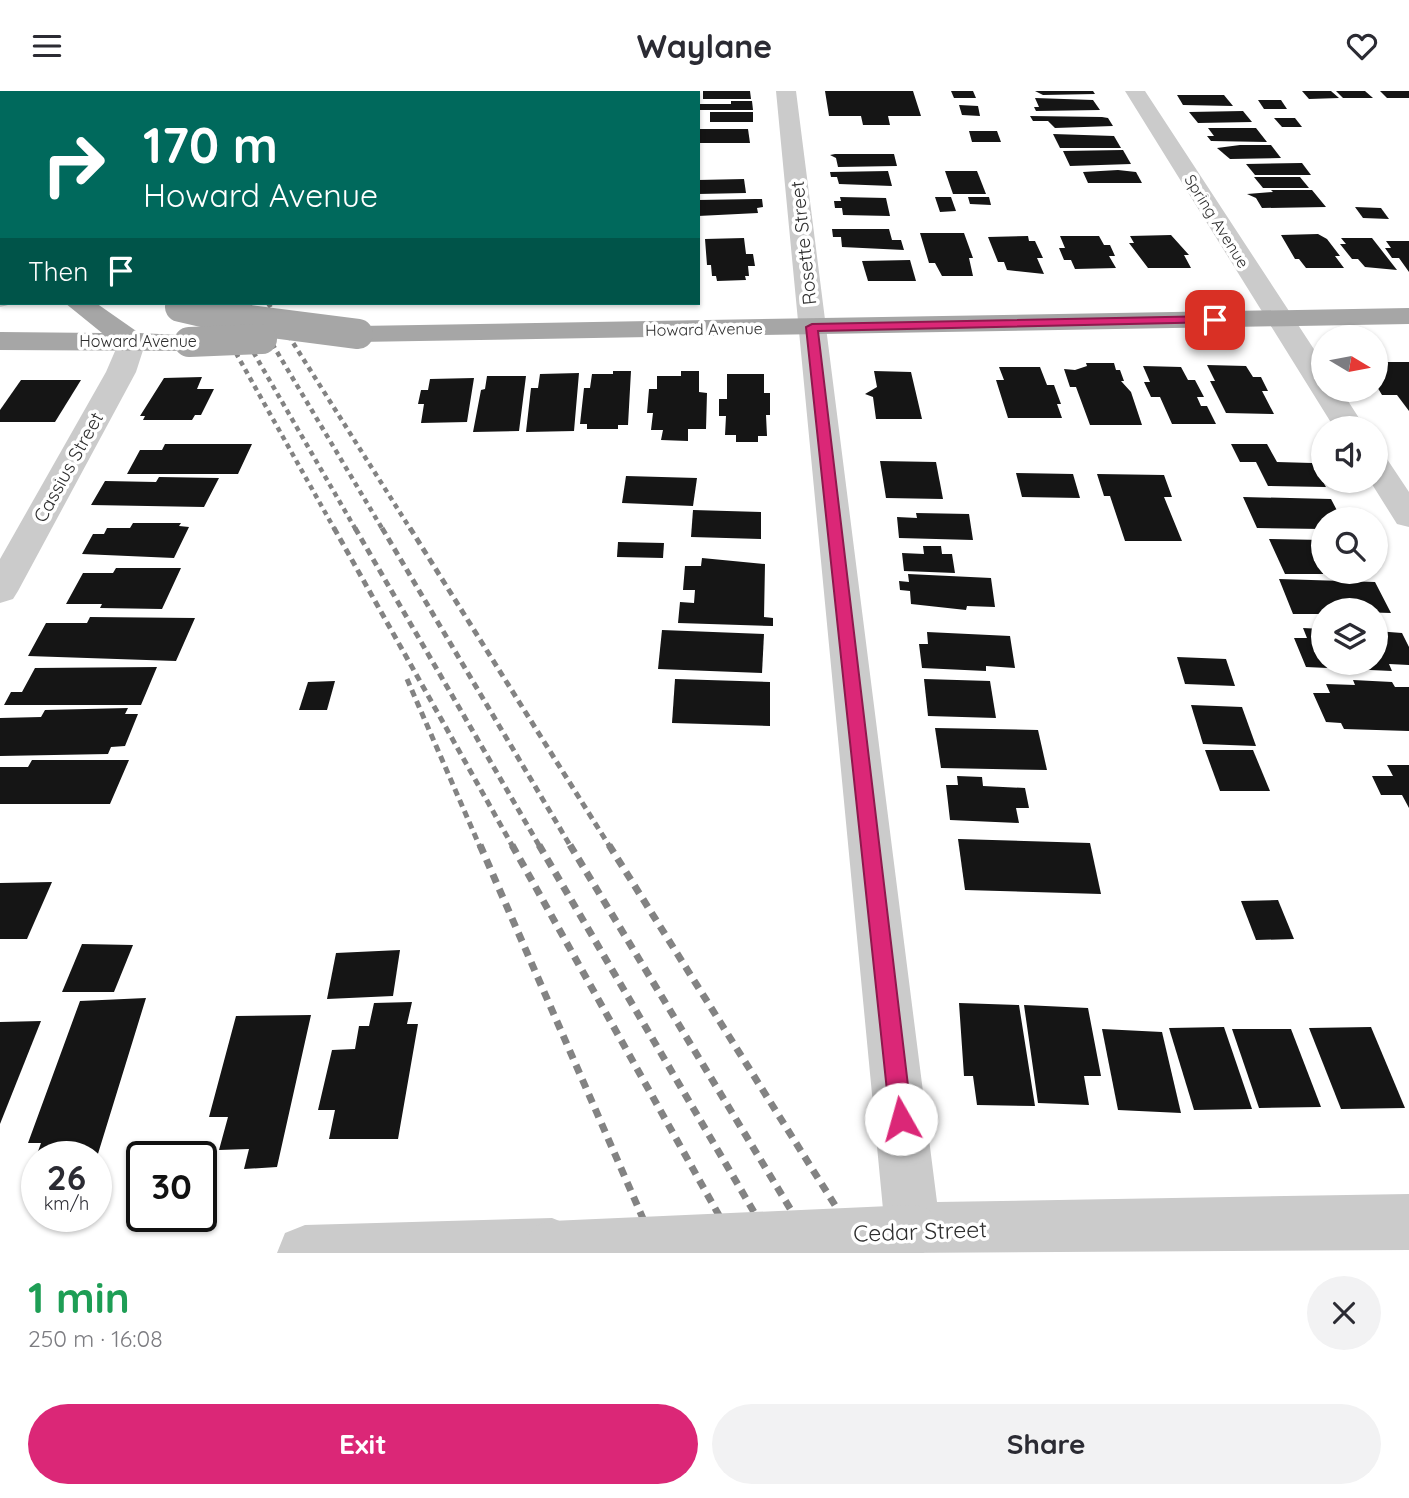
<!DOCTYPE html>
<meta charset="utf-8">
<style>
:root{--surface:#fff;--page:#f2f2f3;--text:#2b2b33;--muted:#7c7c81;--accent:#db2777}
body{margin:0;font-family:Quicksand,sans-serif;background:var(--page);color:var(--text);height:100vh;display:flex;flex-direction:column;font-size:26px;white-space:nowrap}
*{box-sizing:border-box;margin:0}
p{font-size:23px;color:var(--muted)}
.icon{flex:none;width:38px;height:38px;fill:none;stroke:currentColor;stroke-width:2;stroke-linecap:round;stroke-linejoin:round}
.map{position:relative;height:1162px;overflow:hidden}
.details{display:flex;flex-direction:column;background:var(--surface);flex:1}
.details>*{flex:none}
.guide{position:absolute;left:0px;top:0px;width:700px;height:214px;box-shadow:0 2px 5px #0004;background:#00695c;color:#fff;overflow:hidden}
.needle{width:46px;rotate:100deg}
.fabs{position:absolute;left:1311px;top:234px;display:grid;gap:14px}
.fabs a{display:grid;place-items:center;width:77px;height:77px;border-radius:50%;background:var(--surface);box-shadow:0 2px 5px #0004;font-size:35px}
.speed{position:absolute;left:21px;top:1050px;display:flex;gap:14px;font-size:35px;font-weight:700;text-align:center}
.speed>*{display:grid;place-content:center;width:91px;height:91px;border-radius:50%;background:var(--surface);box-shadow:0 2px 5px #0004;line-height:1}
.speed small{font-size:18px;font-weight:400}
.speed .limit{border:4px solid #111;border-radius:10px;background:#fff;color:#111}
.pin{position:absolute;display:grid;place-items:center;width:60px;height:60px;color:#fff;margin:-30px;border-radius:14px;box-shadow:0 4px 10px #0006}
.me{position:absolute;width:77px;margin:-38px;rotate:353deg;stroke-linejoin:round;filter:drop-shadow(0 0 5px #0008)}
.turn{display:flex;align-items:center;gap:24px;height:147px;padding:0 28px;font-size:32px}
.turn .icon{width:91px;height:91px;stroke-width:2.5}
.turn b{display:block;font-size:49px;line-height:60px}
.then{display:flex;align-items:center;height:66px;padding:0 28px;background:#0003;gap:14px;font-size:26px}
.round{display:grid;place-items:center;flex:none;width:74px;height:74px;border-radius:37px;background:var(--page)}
.headline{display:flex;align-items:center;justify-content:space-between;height:119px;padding:0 28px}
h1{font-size:42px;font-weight:800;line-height:52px;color:#1e9e55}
.primary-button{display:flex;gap:14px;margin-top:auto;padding:14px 28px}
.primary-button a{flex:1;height:80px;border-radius:42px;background:var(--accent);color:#fff;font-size:28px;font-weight:800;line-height:80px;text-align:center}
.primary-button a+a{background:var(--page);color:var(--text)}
header{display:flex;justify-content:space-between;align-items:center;height:91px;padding:0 28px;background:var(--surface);font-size:32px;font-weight:800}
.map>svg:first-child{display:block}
.building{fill:#151515}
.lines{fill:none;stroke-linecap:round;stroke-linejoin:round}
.minor{fill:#cbcbcb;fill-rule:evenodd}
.major{fill:#a6a6a6;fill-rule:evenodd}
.rail-far2{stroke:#838383;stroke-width:4.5;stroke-dasharray:5 4.5;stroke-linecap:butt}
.rail-far1{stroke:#838383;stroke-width:5;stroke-dasharray:7 5;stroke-linecap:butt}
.rail{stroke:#838383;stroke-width:7;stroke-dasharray:9 7;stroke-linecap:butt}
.minor-bridge{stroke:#cbcbcb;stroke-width:50}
.major-bridge{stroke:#a6a6a6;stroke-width:30}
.route{fill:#db2777;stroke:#8e194d;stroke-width:2}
.labels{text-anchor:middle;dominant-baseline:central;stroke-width:7;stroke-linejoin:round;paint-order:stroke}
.far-street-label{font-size:16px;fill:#2e2e2e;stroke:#fff}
.street-label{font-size:19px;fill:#2e2e2e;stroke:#fff}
.near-street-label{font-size:23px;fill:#2e2e2e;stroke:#fff}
</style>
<header><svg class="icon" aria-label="menu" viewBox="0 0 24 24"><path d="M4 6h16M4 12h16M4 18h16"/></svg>Waylane<svg class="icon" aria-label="heart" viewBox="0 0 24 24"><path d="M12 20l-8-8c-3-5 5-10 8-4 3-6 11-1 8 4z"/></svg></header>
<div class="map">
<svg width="1409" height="1162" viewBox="0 0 1409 1162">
<rect width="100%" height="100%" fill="#fff"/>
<g class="building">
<path d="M 703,0 L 750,0 L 751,8 L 703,8 Z"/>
<path d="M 825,0 L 913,0 L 921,25 L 888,25 L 890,34 L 863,34 L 861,25 L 829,25 Z"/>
<path d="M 951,0 L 973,0 L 976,7 L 954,7 Z"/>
<path d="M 1035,0 L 1093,0 L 1095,3 L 1043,4 Z"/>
<path d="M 1302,0 L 1331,0 L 1339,7 L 1309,8 Z"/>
<path d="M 1336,0 L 1365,0 L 1373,7 L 1343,7 Z"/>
<path d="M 1380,0 L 1409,0 L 1409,7 L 1387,7 Z"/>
<path d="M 1177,4 L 1224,4 L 1233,15 L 1183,14 Z"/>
<path d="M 1035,7 L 1093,9 L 1100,19 L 1036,20 L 1034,16 L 1039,16 Z"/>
<path d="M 1258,9 L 1281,9 L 1287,18 L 1264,18 Z"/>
<path d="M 731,10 L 752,10 L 753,19 L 698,19 L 698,13 L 731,13 Z"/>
<path d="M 959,14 L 978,15 L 980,25 L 962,24 Z"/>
<path d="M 1243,20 L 1252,31 L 1198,32 L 1189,21 Z"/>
<rect x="710" y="21" width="43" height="10"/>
<path d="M 1030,25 L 1102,26 L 1108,27 L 1113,35 L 1055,37 L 1048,30 L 1033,30 Z"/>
<path d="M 1274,27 L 1295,27 L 1302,36 L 1282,36 Z"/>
<path d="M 1208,37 L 1256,37 L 1267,51 L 1211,50 L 1207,45 L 1214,45 Z"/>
<path d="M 698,38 L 748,38 L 750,52 L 698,52 Z"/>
<path d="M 969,40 L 997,40 L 1001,51 L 972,51 Z"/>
<path d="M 1053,43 L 1114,45 L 1121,57 L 1060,57 Z"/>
<path d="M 1240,54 L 1271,54 L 1281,67 L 1230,68 L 1217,57 Z"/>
<path d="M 1123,59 L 1131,73 L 1070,75 L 1063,60 Z"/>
<path d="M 835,63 L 894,63 L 897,75 L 838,76 L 836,67 L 830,64 Z"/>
<path d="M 1302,72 L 1311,84 L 1255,84 L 1246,73 Z"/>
<path d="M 1118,79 L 1136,81 L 1142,92 L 1088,92 L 1083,81 Z"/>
<path d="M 888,80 L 892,95 L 839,93 L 837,86 L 831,86 L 830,81 Z"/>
<path d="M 945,80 L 977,80 L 986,103 L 953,103 Z"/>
<path d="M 1254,86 L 1300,86 L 1309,97 L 1263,97 Z"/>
<path d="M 744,88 L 746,102 L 698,103 L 698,89 Z"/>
<path d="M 1271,99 L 1312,99 L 1326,116 L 1262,117 L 1256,107 L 1247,103 L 1273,101 Z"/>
<path d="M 840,106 L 886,107 L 890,125 L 843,124 L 842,117 L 835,117 L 834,110 L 841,110 Z"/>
<path d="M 935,106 L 951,106 L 956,120 L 940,121 Z"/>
<path d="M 968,106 L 989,106 L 991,114 L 970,113 Z"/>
<path d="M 755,108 L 762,108 L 763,116 L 757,117 L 758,122 L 698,125 L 698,109 Z"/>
<path d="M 1355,116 L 1381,117 L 1389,128 L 1363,127 Z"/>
<path d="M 832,138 L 889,138 L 892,149 L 901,149 L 904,159 L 842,156 L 841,146 L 833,146 Z"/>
<path d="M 920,142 L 964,142 L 973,167 L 969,167 L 973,185 L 942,185 L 935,172 L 929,172 Z"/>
<path d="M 1318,143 L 1327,148 L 1340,165 L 1335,165 L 1344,177 L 1306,177 L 1299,168 L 1295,168 L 1281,144 Z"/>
<path d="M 1171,144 L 1189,164 L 1184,164 L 1191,177 L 1148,177 L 1129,152 L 1134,152 L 1130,145 Z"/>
<path d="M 1028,145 L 1029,150 L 1035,150 L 1043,167 L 1037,167 L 1044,183 L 1007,179 L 1004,171 L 998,171 L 988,146 Z"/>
<path d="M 1060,145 L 1099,145 L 1104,154 L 1110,154 L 1115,165 L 1109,165 L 1116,177 L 1075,178 L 1071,169 L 1064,169 L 1059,157 L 1065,157 Z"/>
<path d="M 744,147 L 746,163 L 753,163 L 755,175 L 748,175 L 749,185 L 745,185 L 746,189 L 717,190 L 716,185 L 712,185 L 711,174 L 707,174 L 705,148 Z"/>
<path d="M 1341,147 L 1372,147 L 1397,179 L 1365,176 L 1358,168 L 1352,168 L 1340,153 L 1346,153 Z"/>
<path d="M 1386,150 L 1409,150 L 1409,181 L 1399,167 L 1392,167 L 1385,157 L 1391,157 Z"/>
<path d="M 910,169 L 916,190 L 868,190 L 862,170 Z"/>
<path d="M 1376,271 L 1409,271 L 1409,320 L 1397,304 L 1382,304 L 1376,294 Z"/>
<path d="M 1086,272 L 1114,272 L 1116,279 L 1120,279 L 1124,290 L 1121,290 L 1131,301 L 1142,334 L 1090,334 L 1076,296 L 1070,296 L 1064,278 L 1075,279 L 1087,275 Z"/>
<path d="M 1207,274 L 1246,275 L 1253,286 L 1261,286 L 1268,300 L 1262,300 L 1274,323 L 1226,322 L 1210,290 L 1215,290 Z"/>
<path d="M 1143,275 L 1181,276 L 1188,289 L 1195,289 L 1204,306 L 1197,306 L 1201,315 L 1207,315 L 1216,333 L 1172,333 L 1160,306 L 1151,306 L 1144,291 L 1150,291 Z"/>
<path d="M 999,276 L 1040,276 L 1047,294 L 1054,294 L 1061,313 L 1057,313 L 1062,327 L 1008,327 L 996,289 L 1004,289 Z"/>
<path d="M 613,280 L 631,280 L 628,334 L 618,334 L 618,338 L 587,338 L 587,333 L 580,333 L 584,297 L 590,297 L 592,283 L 613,283 Z"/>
<path d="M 681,280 L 699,280 L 699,301 L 707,302 L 706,338 L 688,338 L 688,350 L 661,349 L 663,339 L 651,339 L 653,322 L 647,322 L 649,298 L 657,298 L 657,285 L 681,285 Z"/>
<path d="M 874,280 L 911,281 L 922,328 L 876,328 L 873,306 L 865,303 L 877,296 Z"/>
<path d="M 579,282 L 574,340 L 526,341 L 531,297 L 538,297 L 540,283 Z"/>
<path d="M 727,283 L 764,283 L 764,302 L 770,302 L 770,324 L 766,324 L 767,345 L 758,345 L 758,351 L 736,351 L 736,344 L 725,344 L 726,325 L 719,325 L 719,308 L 727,308 Z"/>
<path d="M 487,285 L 526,285 L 519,340 L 473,341 L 481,299 L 485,298 Z"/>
<path d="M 202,286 L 197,298 L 214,298 L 201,324 L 195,324 L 192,329 L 143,329 L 145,325 L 140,325 L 164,287 Z"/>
<path d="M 474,287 L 467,331 L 421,332 L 424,313 L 418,313 L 421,299 L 428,299 L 430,288 Z"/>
<path d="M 21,289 L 81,289 L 55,331 L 0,331 L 0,319 Z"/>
<path d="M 165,353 L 252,353 L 238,383 L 127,383 L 140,359 L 162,359 Z"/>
<path d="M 1231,353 L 1267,353 L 1277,371 L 1312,372 L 1326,396 L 1268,395 L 1256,371 L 1240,371 Z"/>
<path d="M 880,370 L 936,371 L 943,408 L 886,407 Z"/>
<path d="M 1016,382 L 1073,383 L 1080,407 L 1022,406 Z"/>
<path d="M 1097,383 L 1164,384 L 1172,406 L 1164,406 L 1182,450 L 1125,450 L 1110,405 L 1104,405 Z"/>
<path d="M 626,385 L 697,387 L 693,415 L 622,412 Z"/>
<path d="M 159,386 L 219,387 L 204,416 L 91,414 L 105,390 L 156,391 Z"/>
<path d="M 1243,406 L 1331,408 L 1342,429 L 1323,429 L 1323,438 L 1257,437 Z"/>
<path d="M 693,419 L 761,421 L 761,448 L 691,446 Z"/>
<path d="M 916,422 L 969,423 L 973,449 L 899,447 L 897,426 L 917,427 Z"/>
<path d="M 133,432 L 181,432 L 179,435 L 189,436 L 174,467 L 82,463 L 93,443 L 104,443 L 107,437 L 130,437 Z"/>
<path d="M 1269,448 L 1323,449 L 1323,483 L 1285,483 Z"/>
<path d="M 618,451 L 664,452 L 663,467 L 617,466 Z"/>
<path d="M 923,455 L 941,455 L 942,463 L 952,463 L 955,482 L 904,480 L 902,462 L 924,463 Z"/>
<path d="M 702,467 L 765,473 L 764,526 L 773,527 L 773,535 L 678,532 L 680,511 L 694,512 L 695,499 L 683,499 L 685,475 L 701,475 Z"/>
<path d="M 116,477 L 181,477 L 162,518 L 100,517 L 102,513 L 66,513 L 83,482 L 113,482 Z"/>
<path d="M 908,483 L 991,487 L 995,516 L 967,515 L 966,519 L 911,513 L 910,500 L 900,499 L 899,490 L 909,491 Z"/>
<path d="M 1279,488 L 1375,491 L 1391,522 L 1323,520 L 1323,523 L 1293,523 Z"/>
<path d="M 90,526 L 195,527 L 176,570 L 28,565 L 46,532 L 87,532 Z"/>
<path d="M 1303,537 L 1323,538 L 1323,572 L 1376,572 L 1376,540 L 1402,542 L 1409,556 L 1409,574 L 1389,573 L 1392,580 L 1306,576 L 1294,547 L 1307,547 Z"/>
<path d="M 662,539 L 764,543 L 762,582 L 658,578 Z"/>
<path d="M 927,541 L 1010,545 L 1015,577 L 986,575 L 986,580 L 922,577 L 919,553 L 928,553 Z"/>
<path d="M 1177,566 L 1226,568 L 1235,595 L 1185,593 Z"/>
<path d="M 157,576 L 141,614 L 4,614 L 11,601 L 22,601 L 35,577 Z"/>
<path d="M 675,588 L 770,591 L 770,635 L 672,632 Z"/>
<path d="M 924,588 L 990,590 L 996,627 L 928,625 Z"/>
<path d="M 1353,589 L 1392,591 L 1395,596 L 1409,596 L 1409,640 L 1344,638 L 1341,632 L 1326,631 L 1313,602 L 1330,602 L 1326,593 L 1355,594 Z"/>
<path d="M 335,590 L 327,619 L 299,619 L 308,591 Z"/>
<path d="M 1191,614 L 1242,616 L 1256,655 L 1203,653 Z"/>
<path d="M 128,617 L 125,623 L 138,623 L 125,655 L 111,656 L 108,663 L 0,665 L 0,627 L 41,626 L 45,619 Z"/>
<path d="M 935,637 L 1038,639 L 1047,679 L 941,677 Z"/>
<path d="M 1205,659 L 1253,659 L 1270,700 L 1220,700 Z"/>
<path d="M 32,669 L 129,669 L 110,713 L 0,713 L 0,676 L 28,676 Z"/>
<path d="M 1387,674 L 1409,674 L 1409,717 L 1402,704 L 1381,704 L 1372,685 L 1393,685 Z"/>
<path d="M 957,685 L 982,686 L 983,695 L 1025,697 L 1029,717 L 1016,717 L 1019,732 L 950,729 L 946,694 L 958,694 Z"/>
<path d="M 958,748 L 1090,752 L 1101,803 L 965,799 Z"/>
<path d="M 52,791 L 27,848 L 0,848 L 0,792 Z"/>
<path d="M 1278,809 L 1294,848 L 1256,849 L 1241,810 Z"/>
<path d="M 82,853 L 133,854 L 114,901 L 62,901 Z"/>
<path d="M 400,859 L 393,905 L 327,908 L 336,862 Z"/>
<path d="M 146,907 L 97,1066 L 36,1066 L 41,1052 L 28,1052 L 80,910 Z"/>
<path d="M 412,911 L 407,933 L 418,933 L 398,1048 L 329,1048 L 335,1019 L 318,1019 L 332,959 L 355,958 L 359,935 L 369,935 L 374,912 Z"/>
<path d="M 959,912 L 1019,914 L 1035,1015 L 977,1014 L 973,985 L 964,985 Z"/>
<path d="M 1024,914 L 1088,917 L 1101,985 L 1084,985 L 1089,1014 L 1038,1012 Z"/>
<path d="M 311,924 L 277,1076 L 244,1078 L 249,1058 L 219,1059 L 228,1026 L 209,1026 L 236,925 Z"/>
<path d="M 41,930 L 0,1033 L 0,931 Z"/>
<path d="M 1224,936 L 1252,1018 L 1194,1019 L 1169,937 Z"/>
<path d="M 1371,936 L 1405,1017 L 1341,1018 L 1309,937 Z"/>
<path d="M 1102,938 L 1162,941 L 1181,1022 L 1118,1019 Z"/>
<path d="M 1232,938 L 1291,938 L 1321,1016 L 1259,1017 Z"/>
</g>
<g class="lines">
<g class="minor">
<path d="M 776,0 L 796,0 L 937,1111 L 1409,1103 L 1409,1159 L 901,1162 L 893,1159 L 885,1139 Z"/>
<path d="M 1125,0 L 1145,0 L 1323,272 L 1323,299 L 1341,299 L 1366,338 L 1335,338 Z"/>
<path d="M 0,199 L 2,212 L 12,213 L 0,216 Z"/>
<path d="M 132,241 L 142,244 L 146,250 L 136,281 L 18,500 L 13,508 L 0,512 L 0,468 L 106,281 L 122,244 Z"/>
<path d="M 1376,365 L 1387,368 L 1409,401 L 1409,436 L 1397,433 L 1370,390 L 1376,390 Z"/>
<path d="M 552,1127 L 572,1135 L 580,1155 L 577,1162 L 277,1162 L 285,1142 L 305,1134 Z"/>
</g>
<g class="major">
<path d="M 0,157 L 2,158 L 2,175 L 0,174 Z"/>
<path d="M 65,212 L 96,212 L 139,242 L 199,245 L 203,251 L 199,257 L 189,260 L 0,259 L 0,241 L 102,242 Z"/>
<path d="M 1409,217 L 1409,233 L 358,251 L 348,249 L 344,243 L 348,237 L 358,235 Z"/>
</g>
<g class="rail-far2">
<path d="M 208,212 L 335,439"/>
<path d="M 225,212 L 356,439"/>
<path d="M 248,212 L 383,439"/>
<path d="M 268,212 L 411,439"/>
</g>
<g class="rail-far1">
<path d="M 334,437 L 513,756"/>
<path d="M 355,437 L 540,756"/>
<path d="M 382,437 L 571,756"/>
<path d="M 410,437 L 610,756"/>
<path d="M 407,588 L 480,756"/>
</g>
<g class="rail">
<path d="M 480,754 L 658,1162"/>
<path d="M 512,754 L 740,1162"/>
<path d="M 539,754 L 778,1162"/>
<path d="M 570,754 L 817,1162"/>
<path d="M 609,754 L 865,1162"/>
</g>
<path class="minor-bridge" d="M 552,1155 L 913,1139"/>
<g class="major-bridge">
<path d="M 180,216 L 219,225 L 358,243"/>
<path d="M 189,251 L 262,248"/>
</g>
</g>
<path class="route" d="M 1215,225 L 1219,226 L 1219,231 L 818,240 L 912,1028 L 908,1036 L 901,1039 L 893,1036 L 890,1028 L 806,236 L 812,233 Z"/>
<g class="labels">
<g class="far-street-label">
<text transform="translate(1217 130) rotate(58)">Spring Avenue</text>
<text transform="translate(704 238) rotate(-1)">Howard Avenue</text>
<text x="138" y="250">Howard Avenue</text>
</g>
<g class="street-label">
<text transform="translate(803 152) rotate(-96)">Rosette Street</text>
<text transform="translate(68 376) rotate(-61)">Cassius Street</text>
</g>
<g class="near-street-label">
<text transform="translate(920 1140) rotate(-2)">Cedar Street</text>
</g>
</g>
</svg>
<div class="fabs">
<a><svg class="needle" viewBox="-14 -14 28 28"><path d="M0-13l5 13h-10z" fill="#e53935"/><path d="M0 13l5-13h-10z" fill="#7c7c81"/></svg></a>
<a><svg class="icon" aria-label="sound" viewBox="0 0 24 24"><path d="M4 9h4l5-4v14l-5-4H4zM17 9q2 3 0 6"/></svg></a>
<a><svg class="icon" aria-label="search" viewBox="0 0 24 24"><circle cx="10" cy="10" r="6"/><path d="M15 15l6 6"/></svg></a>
<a><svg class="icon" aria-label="layers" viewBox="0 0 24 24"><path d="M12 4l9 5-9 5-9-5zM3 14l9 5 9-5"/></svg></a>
</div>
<div class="speed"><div>26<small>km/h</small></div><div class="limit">30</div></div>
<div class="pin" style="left:1215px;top:229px;background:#d93025"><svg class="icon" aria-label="arrive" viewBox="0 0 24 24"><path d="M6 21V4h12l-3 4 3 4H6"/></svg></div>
<svg class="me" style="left:901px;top:1028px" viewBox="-20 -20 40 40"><circle r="19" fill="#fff"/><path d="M0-13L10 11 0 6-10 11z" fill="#db2777"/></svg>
<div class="guide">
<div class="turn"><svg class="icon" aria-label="right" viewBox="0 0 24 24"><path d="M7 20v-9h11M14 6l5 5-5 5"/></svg><div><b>170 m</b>Howard Avenue</div></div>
<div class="then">Then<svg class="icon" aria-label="arrive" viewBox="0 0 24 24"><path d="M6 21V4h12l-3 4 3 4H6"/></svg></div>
</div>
</div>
<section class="details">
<div class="headline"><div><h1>1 min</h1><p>250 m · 16:08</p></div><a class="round"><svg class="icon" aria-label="close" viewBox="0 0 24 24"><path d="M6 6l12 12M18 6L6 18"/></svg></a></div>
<div class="primary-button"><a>Exit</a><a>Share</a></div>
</section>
